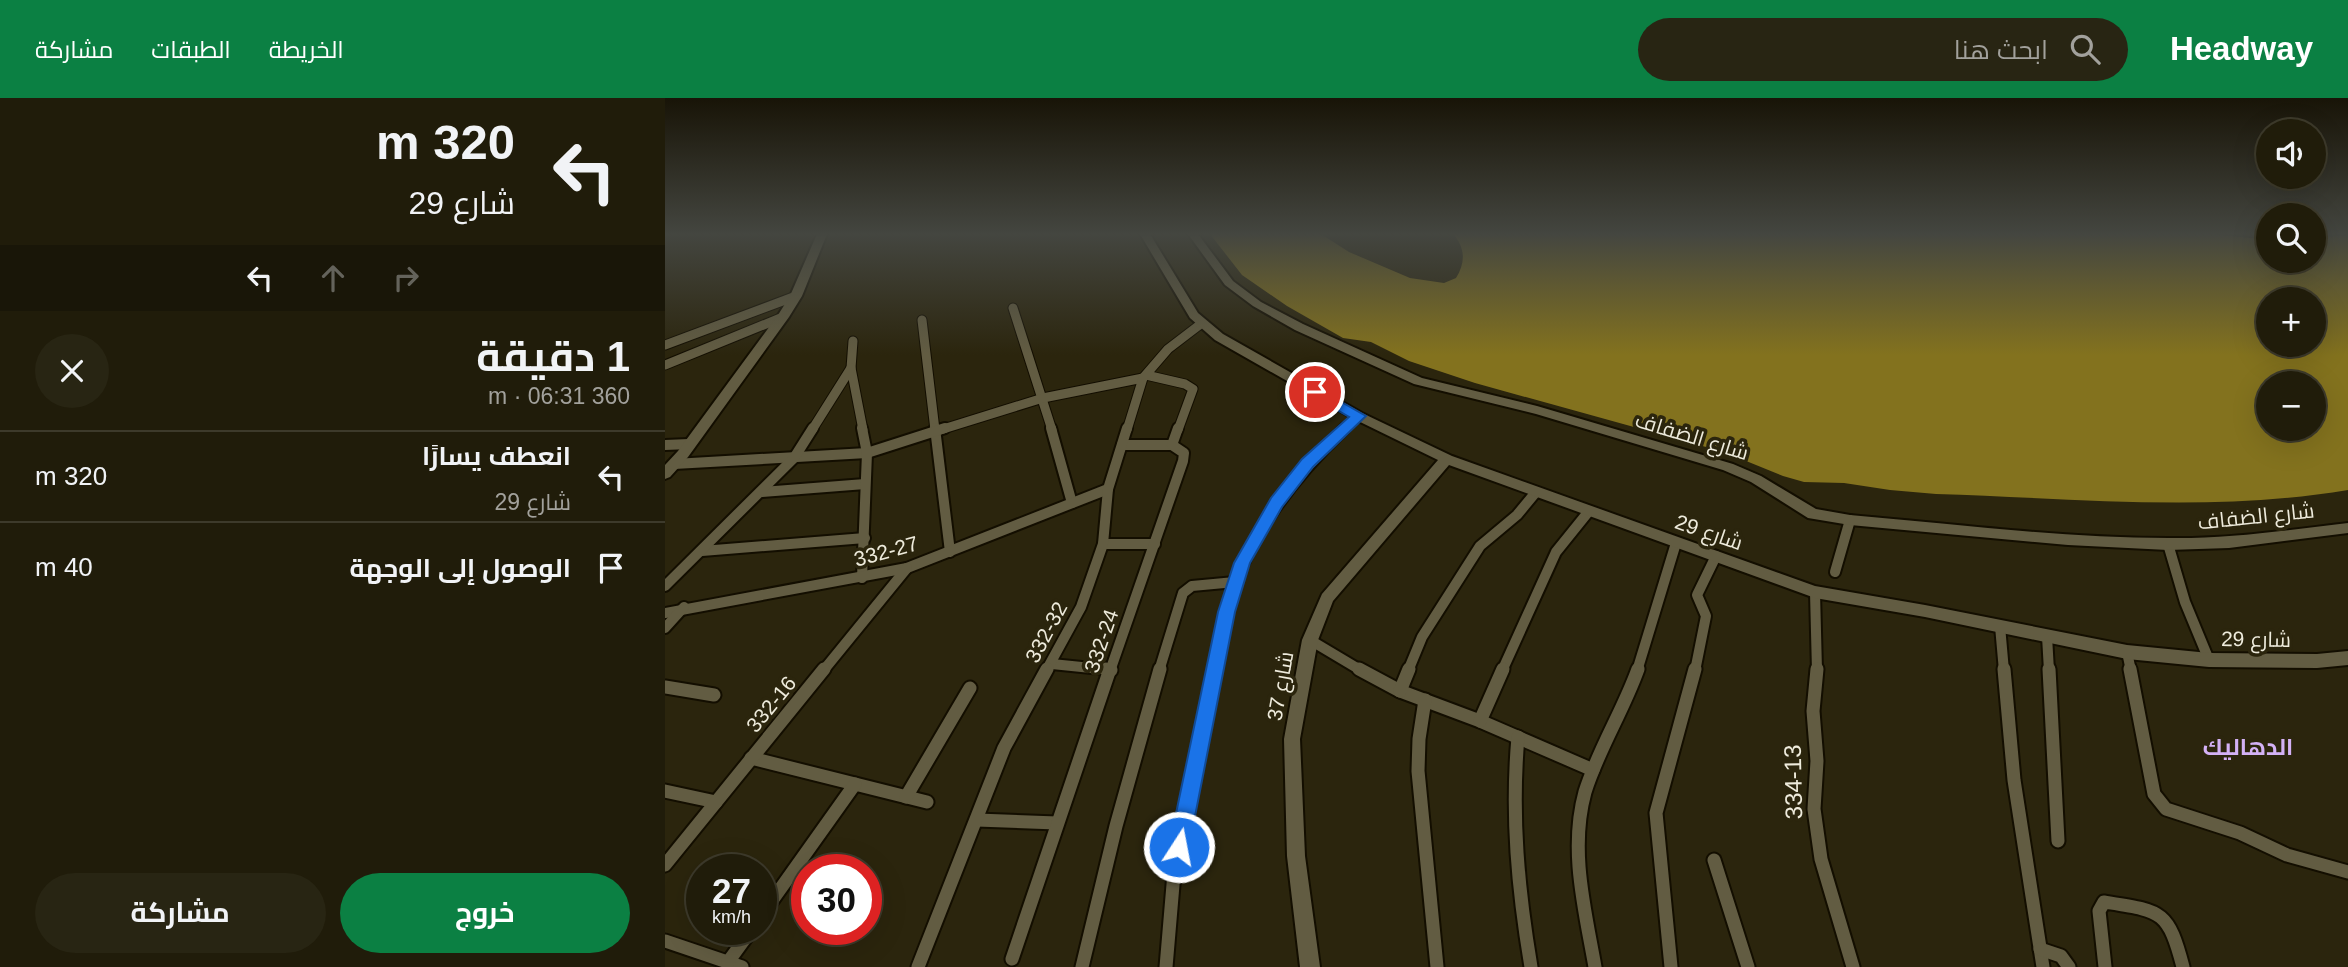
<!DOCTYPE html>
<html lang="ar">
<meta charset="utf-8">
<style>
:root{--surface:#201c0a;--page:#282513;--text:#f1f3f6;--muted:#a2a19c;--line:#3d3a2b;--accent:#0b8043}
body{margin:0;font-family:Arial,Cairo,sans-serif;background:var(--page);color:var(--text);direction:rtl;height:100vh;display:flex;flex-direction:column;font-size:26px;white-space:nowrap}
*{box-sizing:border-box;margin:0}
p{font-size:23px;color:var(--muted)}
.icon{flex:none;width:38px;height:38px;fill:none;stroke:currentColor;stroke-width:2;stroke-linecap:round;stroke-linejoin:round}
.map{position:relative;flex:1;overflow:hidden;direction:ltr}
.details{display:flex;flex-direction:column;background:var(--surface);width:665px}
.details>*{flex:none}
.guide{background:#201c0a;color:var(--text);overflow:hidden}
.tools{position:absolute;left:1591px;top:21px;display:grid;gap:14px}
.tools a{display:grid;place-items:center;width:70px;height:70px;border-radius:50%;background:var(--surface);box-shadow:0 7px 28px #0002,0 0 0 2px var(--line);font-size:35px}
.speed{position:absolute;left:21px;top:756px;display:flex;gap:14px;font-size:35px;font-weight:700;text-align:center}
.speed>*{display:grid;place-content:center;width:91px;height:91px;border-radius:50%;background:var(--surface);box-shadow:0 7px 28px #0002,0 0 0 2px var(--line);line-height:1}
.speed small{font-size:18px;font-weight:400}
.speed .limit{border:10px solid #d22;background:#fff;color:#111}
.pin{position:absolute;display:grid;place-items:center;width:60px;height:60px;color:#fff;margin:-30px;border:4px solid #fff;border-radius:50%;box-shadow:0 2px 7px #0007}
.me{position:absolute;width:77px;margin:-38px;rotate:11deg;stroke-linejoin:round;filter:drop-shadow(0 0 5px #0008)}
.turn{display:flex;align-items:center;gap:24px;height:147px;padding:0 35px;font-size:32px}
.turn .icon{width:91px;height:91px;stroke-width:2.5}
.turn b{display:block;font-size:49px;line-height:60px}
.lanes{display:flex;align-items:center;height:66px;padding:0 35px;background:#0003;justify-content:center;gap:35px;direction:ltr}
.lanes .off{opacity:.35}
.round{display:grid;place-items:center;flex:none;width:74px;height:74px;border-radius:37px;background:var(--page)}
.summary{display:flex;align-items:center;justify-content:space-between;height:119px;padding:0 35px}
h1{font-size:42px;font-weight:700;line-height:52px}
.action{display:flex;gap:14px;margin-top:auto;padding:14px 35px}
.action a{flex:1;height:80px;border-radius:42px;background:var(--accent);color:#fff;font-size:28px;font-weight:700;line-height:80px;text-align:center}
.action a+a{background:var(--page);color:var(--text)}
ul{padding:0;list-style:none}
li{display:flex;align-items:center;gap:21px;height:91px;padding:0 35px;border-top:2px solid var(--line)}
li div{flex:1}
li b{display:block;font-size:26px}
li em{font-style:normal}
header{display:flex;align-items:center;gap:42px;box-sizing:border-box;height:98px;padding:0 35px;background:var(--accent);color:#fff}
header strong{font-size:33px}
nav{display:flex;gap:38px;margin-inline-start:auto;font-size:24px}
.search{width:490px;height:63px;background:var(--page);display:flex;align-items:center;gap:18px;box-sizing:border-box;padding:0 24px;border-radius:38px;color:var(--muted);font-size:26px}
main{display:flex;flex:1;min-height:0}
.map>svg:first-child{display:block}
.water{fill:#83721e;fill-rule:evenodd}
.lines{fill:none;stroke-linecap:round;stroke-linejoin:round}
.minor-far2-casing{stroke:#130e00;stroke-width:11}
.minor-far1-casing{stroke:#130e00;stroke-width:14}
.minor-casing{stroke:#130e00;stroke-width:17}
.tertiary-casing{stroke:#130e00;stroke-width:4}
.minor-far2{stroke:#625c42;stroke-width:9}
.minor-far1{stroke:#625c42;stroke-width:10}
.minor{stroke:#625c42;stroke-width:13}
.tertiary{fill:#625c42;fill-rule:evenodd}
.route{fill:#1a73e8;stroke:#114b97;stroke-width:2}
.labels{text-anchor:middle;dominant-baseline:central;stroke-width:7;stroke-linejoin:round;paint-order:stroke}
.street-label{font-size:21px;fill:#eeebdc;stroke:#2b250d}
.neighbourhood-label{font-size:23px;font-weight:bold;fill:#d3b1f5;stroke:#2b250d}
.near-street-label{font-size:24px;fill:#eeebdc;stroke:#2b250d}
</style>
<header>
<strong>Headway</strong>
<div class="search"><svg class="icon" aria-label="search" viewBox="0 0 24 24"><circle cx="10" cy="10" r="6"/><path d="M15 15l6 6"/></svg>ابحث هنا</div>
<nav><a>الخريطة</a><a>الطبقات</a><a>مشاركة</a></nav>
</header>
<main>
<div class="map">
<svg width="1683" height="869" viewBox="0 0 1683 869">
<rect width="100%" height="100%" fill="#2b250d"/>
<path class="water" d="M 545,136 L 656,136 L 684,154 L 745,180 L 779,185 L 791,180 C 801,164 800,149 788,136 L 1549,136 L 1603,142 L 1603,163 L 1648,163 L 1649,140 L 1683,137 L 1683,392 C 1547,415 1408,400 1271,396 L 1225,392 L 1179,385 L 1139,384 L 1118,378 L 1059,354 L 810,285 L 744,263 L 706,244 L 678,240 L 622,208 L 577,177 ZM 1603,201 L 1648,201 L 1648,247 L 1603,247 ZM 1603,285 L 1648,285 L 1648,331 L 1603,331 Z"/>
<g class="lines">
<defs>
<g id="minor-far2">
<path d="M 348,210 L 387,332"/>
<path d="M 257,222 L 270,332"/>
<path d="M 188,243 L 186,270 L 198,332"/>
<path d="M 0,247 L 131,198"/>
<path d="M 0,267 L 118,219"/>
<path d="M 481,277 L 520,286 L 528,291 L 513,332"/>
<path d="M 147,332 L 186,270"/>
<path d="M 275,332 L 378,300 L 478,280"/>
<path d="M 462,332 L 478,280 L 503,251 L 537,225"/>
<path d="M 678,332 L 693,318"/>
</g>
<g id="minor-far1">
<path d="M 270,330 L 285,454"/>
<path d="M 386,330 L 407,405"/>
<path d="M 0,347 L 24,346"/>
<path d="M 457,347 L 507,347"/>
<path d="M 9,366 L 202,355 L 280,330"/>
<path d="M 97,394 L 200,386"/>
<path d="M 438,446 L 490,446"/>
<path d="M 1503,446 L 1520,504 L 1544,562"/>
<path d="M 37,453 L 200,440"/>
<path d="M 1170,474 L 1185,422"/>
<path d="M 197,480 L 202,355 L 197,330"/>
<path d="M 0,488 L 129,360 L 148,330"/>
<path d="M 1150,494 L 1152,573"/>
<path d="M 0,515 L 242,470 L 443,391"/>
<path d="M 1335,528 L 1339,573"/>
<path d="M 0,530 L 19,509"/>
<path d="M 1382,538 L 1384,573"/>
<path d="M 645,542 L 697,573"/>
<path d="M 1462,554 L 1466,573"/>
<path d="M 387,566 L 446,572"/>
<path d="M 158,573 L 242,470"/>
<path d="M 381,573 L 416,509 L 438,446 L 443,391 L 462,330"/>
<path d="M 445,573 L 518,363 L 519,355 L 507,347 L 513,330"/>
<path d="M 494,573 L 518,495 L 527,488 L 570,484"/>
<path d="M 549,573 C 553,554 556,534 561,515 C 580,441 626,382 680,330"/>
<path d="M 743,573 L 757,539 L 815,448 L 852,417 L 871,394"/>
<path d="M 837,573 L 891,454 L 924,413"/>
<path d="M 972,573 L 1011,445"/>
<path d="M 1030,573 L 1041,518 L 1032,497 L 1051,458"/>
</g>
<g id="minor">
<path d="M 441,571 L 446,572"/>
<path d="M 694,571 L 735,593 L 815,623 L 928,672"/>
<path d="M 1152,571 L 1148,613 L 1152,663 L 1149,711 L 1156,761 L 1188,869"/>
<path d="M 1339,571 L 1349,682 L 1378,869"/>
<path d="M 1384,571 L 1393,743"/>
<path d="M 1465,571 L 1489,696 L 1501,711 L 1575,735 L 1622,757 L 1683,774"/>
<path d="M 0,589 L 49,597"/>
<path d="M 735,593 L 744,571"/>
<path d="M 760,602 L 754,641 L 753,673 L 772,869"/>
<path d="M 815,623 L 838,571"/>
<path d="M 853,639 C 846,717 853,792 866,869"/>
<path d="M 86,660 L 262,704"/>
<path d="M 0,693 L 51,704"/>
<path d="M 241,699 L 305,590"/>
<path d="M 312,722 L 392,725"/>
<path d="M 1049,762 L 1083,869"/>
<path d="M 0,767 L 159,571"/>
<path d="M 96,818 L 190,686"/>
<path d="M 0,843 L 77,869"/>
<path d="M 1375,851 L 1396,858 L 1404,869"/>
<path d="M 347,861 L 445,571"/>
<path d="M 63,864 L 87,831"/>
<path d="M 253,869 L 339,650 L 382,571"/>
<path d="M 417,869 L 451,728 L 495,571"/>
<path d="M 501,869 L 509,775 L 550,571"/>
<path d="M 930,869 C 920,812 904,752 920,694 C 933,652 958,613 973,571"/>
<path d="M 1006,869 L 991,715 L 1030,571"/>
<path d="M 1440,869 L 1434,813 L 1439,804 C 1497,813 1503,812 1518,869"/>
</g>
<g id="tertiary">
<path d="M 152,136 L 162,136 L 137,198 L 124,219 L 23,359 L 5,379 L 0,381 L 0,367 L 13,353 L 113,217 L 125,198 Z"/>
<path d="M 475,136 L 485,136 L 533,215 L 558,236 L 697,315 L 787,358 L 1150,488 L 1260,507 L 1462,547 L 1544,555 L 1652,556 L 1683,553 L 1683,567 L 1652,570 L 1544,569 L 1462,561 L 1260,519 L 1150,500 L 784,367 L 668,503 L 653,542 L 635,641 L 640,758 L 655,869 L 635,869 L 622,758 L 619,641 L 637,542 L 657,496 L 773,362 L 689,321 L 550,242 L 525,220 Z"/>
<path d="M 523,136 L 533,136 L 568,183 L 596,204 L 638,226 L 757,280 L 872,308 L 1068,366 L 1096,378 L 1151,411 L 1185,417 C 1291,426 1397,440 1503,440 C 1563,441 1623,432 1683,425 L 1683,435 L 1564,450 L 1503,452 L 1403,447 L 1185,427 L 1143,420 L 1086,384 L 1058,372 L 871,316 L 749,286 L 630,232 L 588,208 L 560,187 Z"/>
</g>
</defs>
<use href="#minor-far2" class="minor-far2-casing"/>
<use href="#minor-far1" class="minor-far1-casing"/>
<use href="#minor" class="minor-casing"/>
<use href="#tertiary" class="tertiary-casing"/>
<use href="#minor-far2" class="minor-far2"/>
<use href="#minor-far1" class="minor-far1"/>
<use href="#minor" class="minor"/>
<use href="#tertiary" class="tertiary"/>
</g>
<linearGradient id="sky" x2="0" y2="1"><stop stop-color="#181407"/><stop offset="0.53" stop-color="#444640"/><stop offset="1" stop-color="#444640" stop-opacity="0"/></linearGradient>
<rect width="1683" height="257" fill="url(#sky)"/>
<path class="route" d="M 650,289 L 701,318 L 648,369 L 617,409 L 585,465 L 570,514 L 524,749 L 521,756 L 514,759 L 507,756 L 504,749 L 553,514 L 569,465 L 606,400 L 637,361 L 684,319 L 646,297 L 643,294 Z"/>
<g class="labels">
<g class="street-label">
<text transform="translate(1027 338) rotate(17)">شارع الضفاف</text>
<text transform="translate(1591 418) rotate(-6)">شارع الضفاف</text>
<text transform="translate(1044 434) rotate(19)">شارع 29</text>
<text transform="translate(221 453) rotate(-15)">332-27</text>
<text transform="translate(381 534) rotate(-62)">332-32</text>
<text transform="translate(1591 541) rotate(1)">شارع 29</text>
<text transform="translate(436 543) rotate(-71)">332-24</text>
<text transform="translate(615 588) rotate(-80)">شارع 37</text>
<text transform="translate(106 606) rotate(-51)">332-16</text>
</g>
<g class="neighbourhood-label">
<text x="1583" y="649">الدهاليك</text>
</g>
<g class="near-street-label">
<text transform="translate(1128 684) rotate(-91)">334-13</text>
</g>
</g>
</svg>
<div class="tools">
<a><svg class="icon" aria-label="sound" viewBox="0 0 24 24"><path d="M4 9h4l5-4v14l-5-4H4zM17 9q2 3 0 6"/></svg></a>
<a><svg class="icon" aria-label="search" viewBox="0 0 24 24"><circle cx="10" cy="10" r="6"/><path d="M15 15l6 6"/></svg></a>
<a>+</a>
<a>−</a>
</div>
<div class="speed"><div>27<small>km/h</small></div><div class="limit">30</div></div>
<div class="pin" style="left:650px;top:294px;background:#d93025"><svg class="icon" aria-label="arrive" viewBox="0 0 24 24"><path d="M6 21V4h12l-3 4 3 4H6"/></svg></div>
<svg class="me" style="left:514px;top:749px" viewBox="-20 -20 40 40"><circle r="17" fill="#1a73e8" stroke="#fff" stroke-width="3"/><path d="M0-11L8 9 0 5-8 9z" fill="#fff"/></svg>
</div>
<section class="details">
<div class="guide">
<div class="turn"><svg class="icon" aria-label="left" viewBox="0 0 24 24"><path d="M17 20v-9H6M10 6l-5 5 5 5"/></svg><div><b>320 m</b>شارع 29</div></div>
<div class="lanes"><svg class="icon" aria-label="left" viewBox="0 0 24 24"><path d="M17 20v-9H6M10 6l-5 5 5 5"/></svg><svg class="icon off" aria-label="ahead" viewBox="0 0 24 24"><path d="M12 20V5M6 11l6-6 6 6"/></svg><svg class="icon off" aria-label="right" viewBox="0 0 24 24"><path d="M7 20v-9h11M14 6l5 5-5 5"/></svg></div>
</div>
<div class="summary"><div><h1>1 دقيقة</h1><p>360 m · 06:31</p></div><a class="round"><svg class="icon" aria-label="close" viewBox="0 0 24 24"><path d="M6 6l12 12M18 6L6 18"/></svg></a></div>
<ul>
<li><svg class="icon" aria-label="left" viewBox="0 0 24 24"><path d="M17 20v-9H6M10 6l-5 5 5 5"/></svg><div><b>انعطف يسارًا</b><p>شارع 29</p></div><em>320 m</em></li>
<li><svg class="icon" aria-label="arrive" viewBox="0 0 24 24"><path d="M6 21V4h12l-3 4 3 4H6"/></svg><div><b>الوصول إلى الوجهة</b></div><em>40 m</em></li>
</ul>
<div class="action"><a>خروج</a><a>مشاركة</a></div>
</section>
</main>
